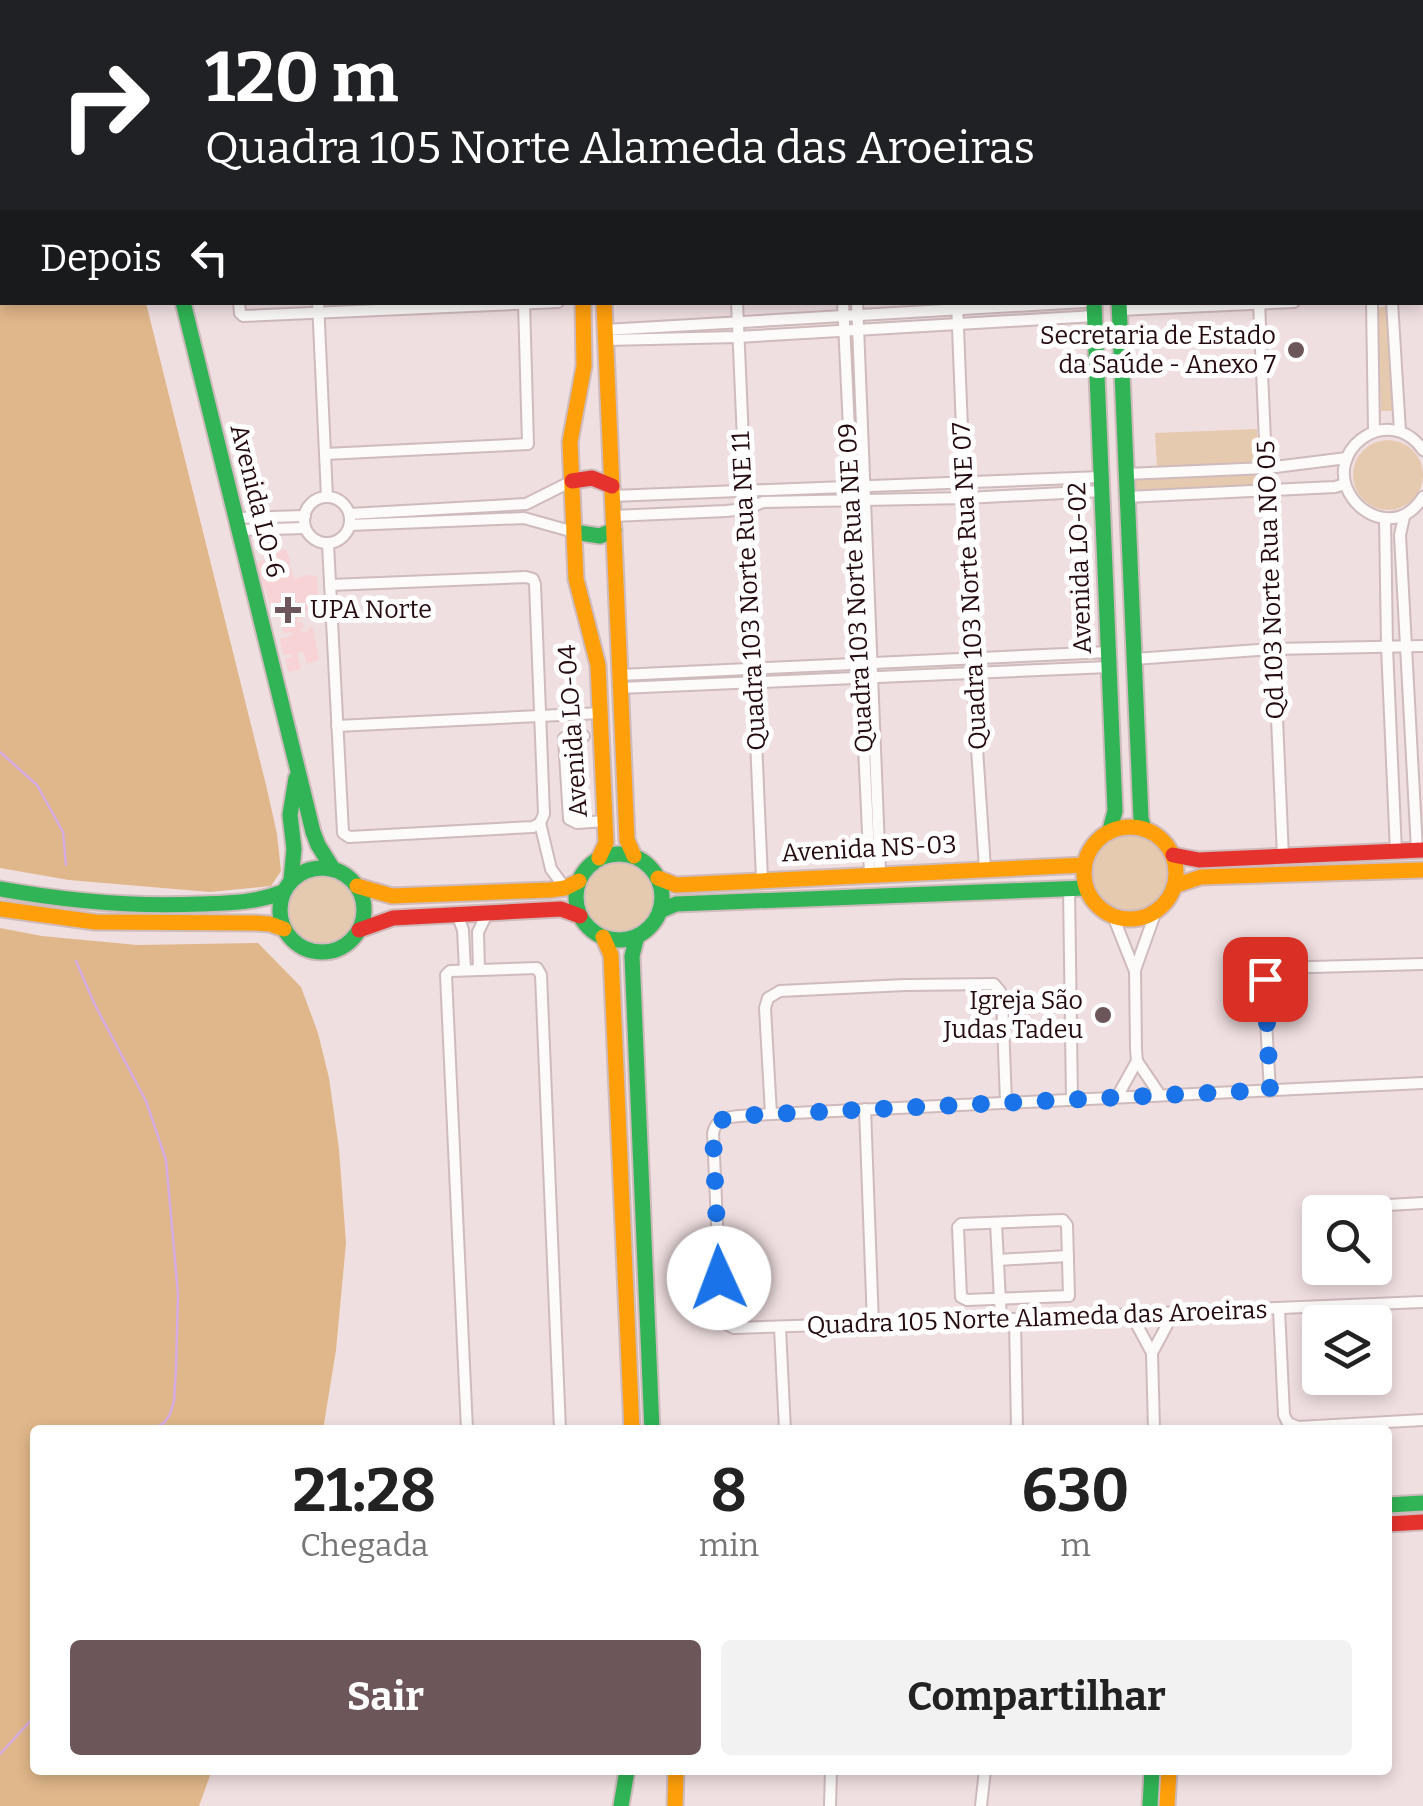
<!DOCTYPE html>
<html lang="pt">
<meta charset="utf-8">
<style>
:root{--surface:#fff;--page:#f2f2f2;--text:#222;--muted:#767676;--accent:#6d5659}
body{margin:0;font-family:Bitter,serif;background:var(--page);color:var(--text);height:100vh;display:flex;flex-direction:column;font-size:38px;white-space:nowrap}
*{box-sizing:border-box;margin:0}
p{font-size:32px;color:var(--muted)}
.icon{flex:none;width:55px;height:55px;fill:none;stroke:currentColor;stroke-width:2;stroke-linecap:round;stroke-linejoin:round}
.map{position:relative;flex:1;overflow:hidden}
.drawer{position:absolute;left:30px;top:1425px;width:1362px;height:350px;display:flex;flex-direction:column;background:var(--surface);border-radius:10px;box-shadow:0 5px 15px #0003}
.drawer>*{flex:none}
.banner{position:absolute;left:0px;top:0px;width:1425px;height:305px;box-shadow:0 5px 15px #0003;background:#202124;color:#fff;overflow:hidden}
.controls{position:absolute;left:1302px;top:1195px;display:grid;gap:20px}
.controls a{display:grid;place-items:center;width:90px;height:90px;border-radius:10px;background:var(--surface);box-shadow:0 5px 15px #0003;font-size:50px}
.pin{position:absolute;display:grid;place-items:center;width:85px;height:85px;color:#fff;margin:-42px;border-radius:20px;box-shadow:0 5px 15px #0006}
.me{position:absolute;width:110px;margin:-55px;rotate:358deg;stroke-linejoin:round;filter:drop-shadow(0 0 8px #0008)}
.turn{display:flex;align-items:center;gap:35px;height:210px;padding:0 40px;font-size:45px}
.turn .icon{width:130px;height:130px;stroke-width:2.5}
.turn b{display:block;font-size:70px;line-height:85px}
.then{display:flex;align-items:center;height:95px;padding:0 40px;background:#0003;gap:20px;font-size:38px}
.eta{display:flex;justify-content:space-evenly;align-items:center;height:170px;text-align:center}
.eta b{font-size:60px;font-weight:700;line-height:70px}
.cta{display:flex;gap:20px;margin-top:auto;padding:20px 40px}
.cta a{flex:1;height:115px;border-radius:10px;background:var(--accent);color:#fff;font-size:40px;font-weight:700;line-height:115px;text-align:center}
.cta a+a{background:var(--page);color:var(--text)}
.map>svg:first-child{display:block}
.built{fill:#f7d3d6}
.green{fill:#e6cab0}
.forest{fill:#e0b78a}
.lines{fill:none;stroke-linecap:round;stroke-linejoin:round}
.stream{stroke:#d5ade4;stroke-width:2.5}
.street-casing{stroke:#cfbabc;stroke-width:14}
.fast-casing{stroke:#cfbabc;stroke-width:19}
.slow-casing{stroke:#cfbabc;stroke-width:19}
.jam-casing{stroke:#cfbabc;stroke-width:19}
.street{stroke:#fdfafa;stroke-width:10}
.fast{stroke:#30b455;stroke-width:15}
.slow{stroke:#ff9f0a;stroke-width:15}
.jam{stroke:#e5322d;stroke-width:15}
.route{stroke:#1a73e8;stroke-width:18;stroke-dasharray:0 32.4}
.poi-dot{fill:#6d5659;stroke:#fff;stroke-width:4}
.labels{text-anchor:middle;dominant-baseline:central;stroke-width:10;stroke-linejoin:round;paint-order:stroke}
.poi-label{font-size:25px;fill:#260c10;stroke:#fff;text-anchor:end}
.street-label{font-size:25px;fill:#260c10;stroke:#fff}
</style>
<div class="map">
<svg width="1423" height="1806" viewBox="0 0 1423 1806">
<rect width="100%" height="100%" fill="#f0dfe0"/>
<path class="built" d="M 286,549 L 291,564 L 286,567 L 291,567 L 294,579 L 307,575 L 317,576 L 318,608 L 305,612 L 304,606 L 300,607 L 303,618 L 297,619 L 298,623 L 302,622 L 304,628 L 300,629 L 302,633 L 308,632 L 309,627 L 313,627 L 319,660 L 307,664 L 303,652 L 297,653 L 301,669 L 288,672 L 285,659 L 292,657 L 292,654 L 283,655 L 280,639 L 292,635 L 292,632 L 283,633 L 280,614 L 277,614 L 276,609 L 270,606 L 256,563 L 269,558 L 268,553 Z"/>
<g class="green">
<path d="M 1114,0 L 1423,0 L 1423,66 L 1422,2 L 1114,2 Z"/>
<path d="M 1390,306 L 1394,411 L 1381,411 L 1377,308 Z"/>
<path d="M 1257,429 L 1258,463 L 1157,468 L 1155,433 Z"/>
<circle cx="1388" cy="475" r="35"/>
<path d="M 1256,473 L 1257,485 L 1129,490 L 1128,479 Z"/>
<circle cx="1130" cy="873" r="40"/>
<circle cx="619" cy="897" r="38"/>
<circle cx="321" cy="910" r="35"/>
</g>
<g class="forest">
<path d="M 0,177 L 2,177 L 2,302 L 146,303 L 267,789 L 277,834 L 281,871 L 271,886 L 210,892 L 69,880 L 0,868 Z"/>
<path d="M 0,928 L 42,936 L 137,945 L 258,943 L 301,987 L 318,1033 L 329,1078 L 339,1149 L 346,1243 L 336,1350 L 323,1430 L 35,1430 L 35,1770 L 212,1770 L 199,1806 L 0,1806 Z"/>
</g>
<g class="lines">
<g class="stream">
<path d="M 0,752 L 37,785 L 63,832 L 66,865"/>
<path d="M 76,961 L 95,1005 L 146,1101 L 166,1160 L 178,1294 L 176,1368 L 174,1401 L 170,1414 L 165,1422 L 152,1430"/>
<path d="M 0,1754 L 35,1716"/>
</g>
<defs>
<g id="street">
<path d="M 291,0 L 292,2"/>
<path d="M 1422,296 L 1423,296"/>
<path d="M 239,302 L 240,313 L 243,316 L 558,302"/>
<path d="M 318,302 L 327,497"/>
<path d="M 737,302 L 762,879"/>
<path d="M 843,302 L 870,874"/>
<path d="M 857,302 L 880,873"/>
<path d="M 957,302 L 971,658 L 985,869"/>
<path d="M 1259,302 L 1283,857"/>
<path d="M 1372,302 L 1374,431"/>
<path d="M 1392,302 L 1400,431"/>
<path d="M 1119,310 L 1294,302"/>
<path d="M 605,330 L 1084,302"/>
<path d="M 606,340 L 738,337 L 1095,316"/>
<path d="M 1423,450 C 1388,400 1319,453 1353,499 C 1360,509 1373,517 1385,518 C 1402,520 1414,511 1423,497"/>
<path d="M 325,454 L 528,444 L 524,302"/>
<path d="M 1126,474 L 1267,468 L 1347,458"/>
<path d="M 612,496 L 1101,477"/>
<circle cx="327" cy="520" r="23"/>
<path d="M 1127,497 L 1335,487 L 1345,484"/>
<path d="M 350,514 L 526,504 L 572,481"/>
<path d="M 613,516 L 726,511 L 746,509 L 763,502 L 966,498 L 1102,491"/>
<path d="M 1404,517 L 1400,535 L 1417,850"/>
<path d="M 236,518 L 305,516"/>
<path d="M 1385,518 L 1387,647 L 1396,852"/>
<path d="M 350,525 L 524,518 L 574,532"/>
<path d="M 239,530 L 305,528"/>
<path d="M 328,544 L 343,833 L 349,837 L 533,827 L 540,823"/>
<path d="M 330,585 L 526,577 L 533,579 L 535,584 L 544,814 L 540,823"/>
<path d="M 1134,659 L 1273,649 L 1423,646"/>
<path d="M 620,675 L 1108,652"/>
<path d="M 620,688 L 1109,667"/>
<path d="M 337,726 L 601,713"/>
<path d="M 584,736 L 567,736 L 564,738 L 569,819 L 577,823 L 605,821"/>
<path d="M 540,823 L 551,869 L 565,888"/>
<path d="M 1069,888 L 1072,1100"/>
<path d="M 1156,911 L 1135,970 L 1136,1049 L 1137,1061 L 1160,1095"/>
<path d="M 457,914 L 463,930 L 465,970"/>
<path d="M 1113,916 L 1134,969"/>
<path d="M 479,970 L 478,932 L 488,912"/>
<path d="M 1423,1083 L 752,1115 C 736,1117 717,1114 713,1133 L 721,1314 L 724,1323 L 734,1328 L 1015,1319 L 1423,1302"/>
<path d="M 1270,1091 L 1264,986 L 1267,975 L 1274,968 L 1423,964"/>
<path d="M 1117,1097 L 1137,1061"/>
<path d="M 865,1109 L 873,1324"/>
<path d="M 771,1114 L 765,1008 L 768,998 L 780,991 L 905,985 L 994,984 L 1000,991 L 1002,997 L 1006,1102"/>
<path d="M 1336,1208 L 1423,1203"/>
<path d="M 1063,1220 L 1067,1225 L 1069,1296 L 967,1300 L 961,1297 L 958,1227 L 961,1224 Z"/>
<path d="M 996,1223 L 1001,1320"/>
<path d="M 998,1260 L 1068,1256"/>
<path d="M 1279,1309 L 1284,1415 L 1288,1423 L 1298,1427 L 1423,1420"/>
<path d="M 1131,1314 L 1152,1353 L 1154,1430"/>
<path d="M 1015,1319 L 1017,1430"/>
<path d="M 780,1328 L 785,1430"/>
<path d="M 1152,1353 L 1174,1312"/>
<path d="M 467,1430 L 446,975 L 450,971 L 537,968 L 541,975 L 560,1430"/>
<path d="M 830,1806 L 831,1770"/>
<path d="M 981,1806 L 985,1770"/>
</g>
<g id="fast">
<path d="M 570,0 L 570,2"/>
<path d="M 590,0 L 591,2"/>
<path d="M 1422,70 L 1423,70"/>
<path d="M 183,302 L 313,832 L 318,845 L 333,869"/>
<path d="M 1094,302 L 1115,811 L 1110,830"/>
<path d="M 1119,302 L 1141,819 L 1144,829"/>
<path d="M 574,532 L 600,536 L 614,530"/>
<circle cx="619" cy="897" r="43"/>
<circle cx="322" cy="910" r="42"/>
<path d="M 291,880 L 294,849 L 290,815 L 296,778"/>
<path d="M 0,889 C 66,901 132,907 200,904 C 228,903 256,903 283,892"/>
<path d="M 660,911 L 676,904 L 1085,888"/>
<path d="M 637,936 L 632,956 L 652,1430"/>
<path d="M 1388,1505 L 1423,1503"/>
<path d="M 621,1806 L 627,1770"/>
<path d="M 1150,1806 L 1152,1770"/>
</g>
<g id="slow">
<path d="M 0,152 L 2,152"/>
<path d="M 583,302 L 584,366 L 570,442 L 576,579 L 598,665 L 606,843 L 599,858"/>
<path d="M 604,302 L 627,840 L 634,856"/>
<circle cx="1130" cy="873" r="46"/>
<path d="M 658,878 L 676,885 L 1084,865"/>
<path d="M 357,886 L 392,896 L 550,890 L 565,888 L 579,881"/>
<path d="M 1174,886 L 1201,877 L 1423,870"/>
<path d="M 0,909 L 95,922 L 256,923 L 270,924 L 284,929"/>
<path d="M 603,937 L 611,955 L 632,1430"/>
<path d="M 675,1806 L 676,1770"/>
<path d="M 1167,1806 L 1169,1770"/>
</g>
<g id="jam">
<path d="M 1086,0 L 1086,2"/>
<path d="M 1106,0 L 1106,2"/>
<path d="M 1422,91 L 1423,91"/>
<path d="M 0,132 L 2,132"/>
<path d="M 572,481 L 592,478 L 612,486"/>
<path d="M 1173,855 L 1199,860 L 1423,850"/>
<path d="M 359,930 L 393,918 L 561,909 L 580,916"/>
<path d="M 1388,1524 L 1423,1522"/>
</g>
</defs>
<use href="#street" class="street-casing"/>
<use href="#fast" class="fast-casing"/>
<use href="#slow" class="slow-casing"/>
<use href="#jam" class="jam-casing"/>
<use href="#street" class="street"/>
<use href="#fast" class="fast"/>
<use href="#slow" class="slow"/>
<use href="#jam" class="jam"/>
</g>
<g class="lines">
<path class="route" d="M 719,1278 L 713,1133 C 717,1114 736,1117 752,1115 L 1270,1090 L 1265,979"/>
</g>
<g class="poi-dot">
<circle cx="1296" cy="350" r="10"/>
<path d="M283 595h10v10h10v10h-10v10h-10v-10h-10v-10h10z"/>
<circle cx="1103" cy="1015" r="10"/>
</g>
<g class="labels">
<g class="poi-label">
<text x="1276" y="336">Secretaria de Estado<tspan x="1276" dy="29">da Saúde - Anexo 7</tspan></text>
<text x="310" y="610" text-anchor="start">UPA Norte</text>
<text x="1083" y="1001">Igreja São<tspan x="1083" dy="29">Judas Tadeu</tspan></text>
</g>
<g class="street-label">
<text transform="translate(257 501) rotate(76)">Avenida LO-6</text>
<text transform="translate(1080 568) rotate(-92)">Avenida LO-02</text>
<text transform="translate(1271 580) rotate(-92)">Qd 103 Norte Rua NO 05</text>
<text transform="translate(970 586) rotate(-93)">Quadra 103 Norte Rua NE 07</text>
<text transform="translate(856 588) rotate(-93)">Quadra 103 Norte Rua NE 09</text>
<text transform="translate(749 591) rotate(-93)">Quadra 103 Norte Rua NE 11</text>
<text transform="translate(573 731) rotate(-94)">Avenida LO-04</text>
<text transform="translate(869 849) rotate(-3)">Avenida NS-03</text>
<text transform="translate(1037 1318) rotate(-2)">Quadra 105 Norte Alameda das Aroeiras</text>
</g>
</g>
</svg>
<div class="controls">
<a><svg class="icon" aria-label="search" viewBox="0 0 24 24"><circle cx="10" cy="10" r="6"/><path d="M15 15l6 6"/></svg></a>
<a><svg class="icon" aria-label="layers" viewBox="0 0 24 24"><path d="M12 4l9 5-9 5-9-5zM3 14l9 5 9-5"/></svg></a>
</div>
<div class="pin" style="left:1265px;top:979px;background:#d93025"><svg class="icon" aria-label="arrive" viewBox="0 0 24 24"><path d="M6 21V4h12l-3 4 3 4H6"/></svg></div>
<svg class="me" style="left:719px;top:1278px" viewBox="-20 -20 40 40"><circle r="19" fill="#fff"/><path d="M0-13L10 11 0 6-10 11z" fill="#1a73e8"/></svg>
<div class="banner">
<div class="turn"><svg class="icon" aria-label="right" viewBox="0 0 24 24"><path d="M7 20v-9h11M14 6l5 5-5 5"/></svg><div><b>120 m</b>Quadra 105 Norte Alameda das Aroeiras</div></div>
<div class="then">Depois<svg class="icon" aria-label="left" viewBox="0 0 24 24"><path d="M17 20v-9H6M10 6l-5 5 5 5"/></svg></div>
</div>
<section class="drawer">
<div class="eta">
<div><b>21:28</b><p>Chegada</p></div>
<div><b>8</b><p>min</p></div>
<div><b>630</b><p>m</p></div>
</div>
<div class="cta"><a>Sair</a><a>Compartilhar</a></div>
</section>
</div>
